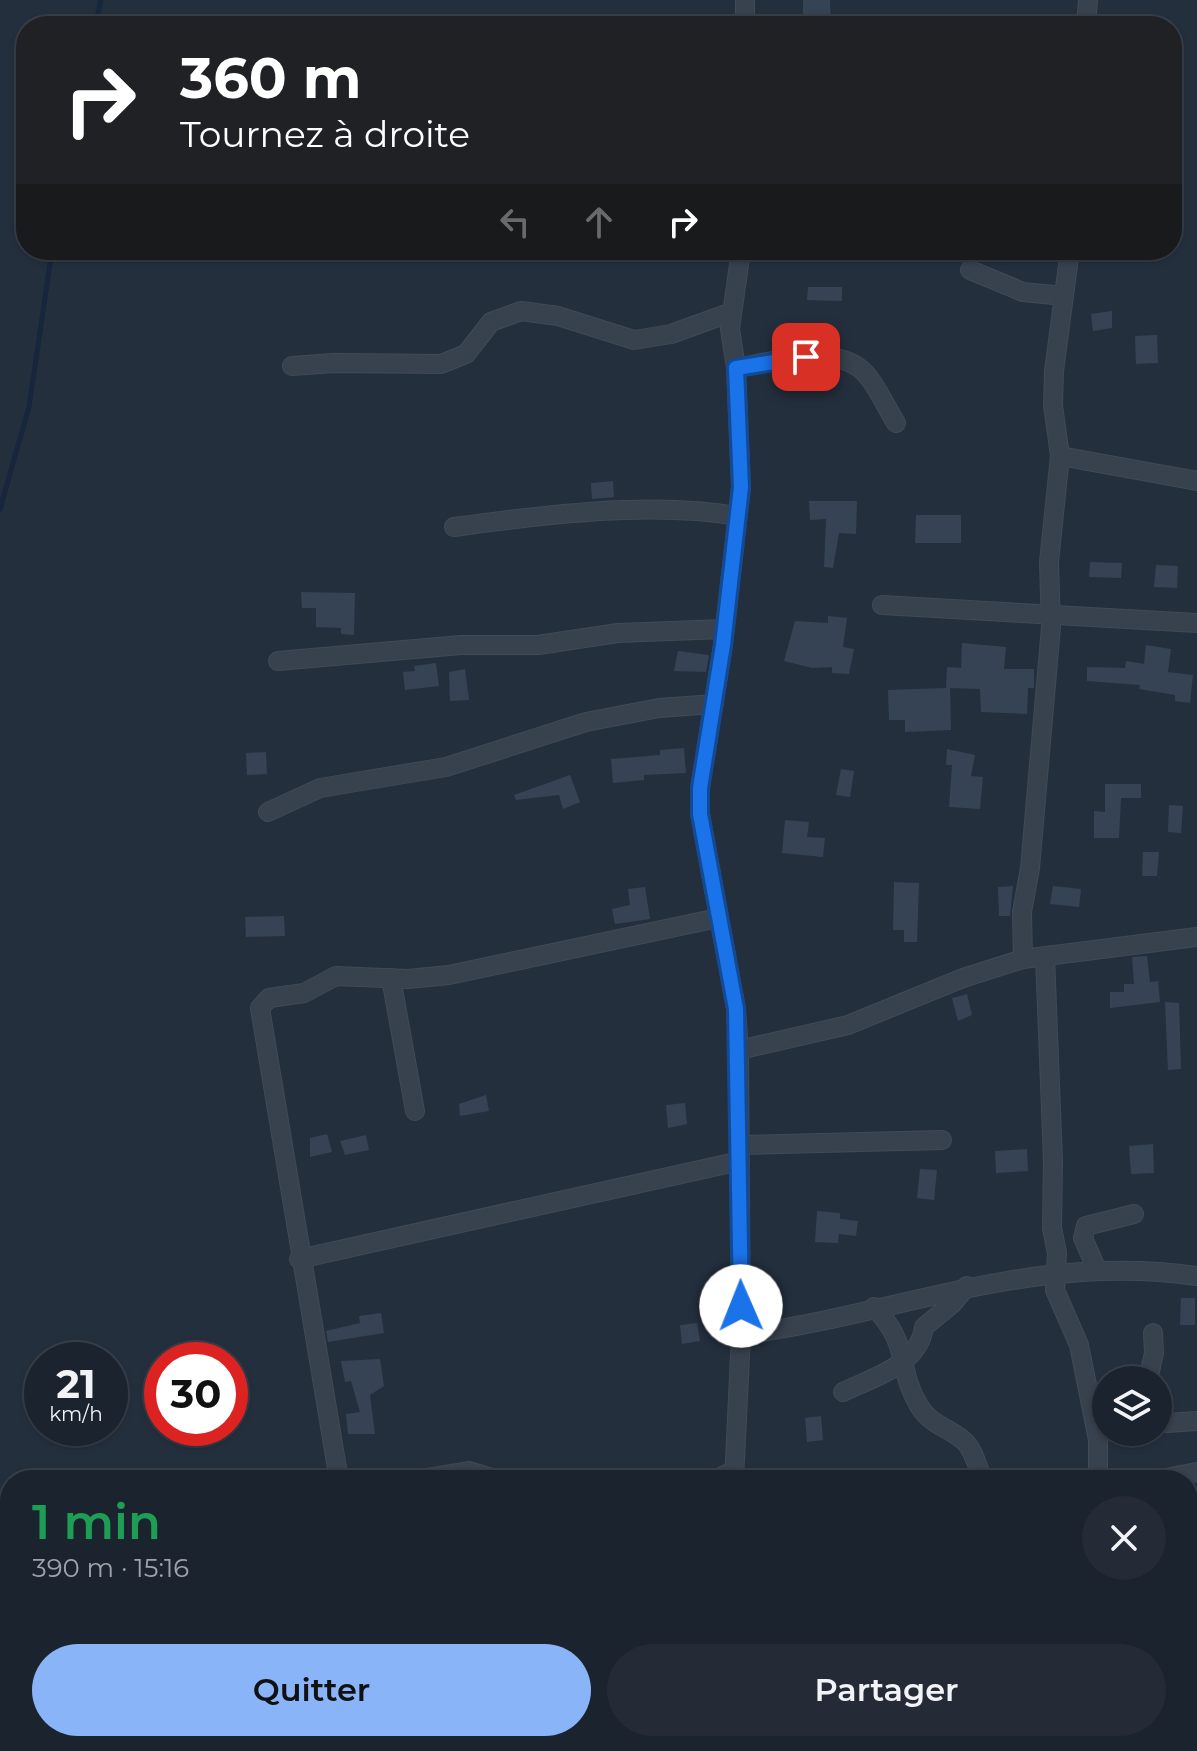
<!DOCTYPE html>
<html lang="fr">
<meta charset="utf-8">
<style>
:root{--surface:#1b232e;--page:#242b36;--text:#f1f3f6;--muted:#a0a4aa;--line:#39404a;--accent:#8ab4f8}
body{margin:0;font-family:Montserrat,sans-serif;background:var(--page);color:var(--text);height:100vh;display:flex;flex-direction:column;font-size:30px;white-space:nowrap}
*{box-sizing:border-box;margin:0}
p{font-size:26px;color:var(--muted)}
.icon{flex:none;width:44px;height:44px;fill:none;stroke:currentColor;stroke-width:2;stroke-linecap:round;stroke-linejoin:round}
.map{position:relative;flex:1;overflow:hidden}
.drawer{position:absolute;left:0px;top:1470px;width:1198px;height:282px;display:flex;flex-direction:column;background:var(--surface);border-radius:32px 32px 0 0;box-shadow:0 2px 6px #0004,0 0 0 2px var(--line)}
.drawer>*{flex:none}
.top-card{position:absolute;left:16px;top:16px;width:1166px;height:244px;border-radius:32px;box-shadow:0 2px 6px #0004,0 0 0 2px var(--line);background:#202124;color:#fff;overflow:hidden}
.controls{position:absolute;left:1092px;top:1366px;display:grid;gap:16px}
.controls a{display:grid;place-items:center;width:80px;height:80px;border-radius:50%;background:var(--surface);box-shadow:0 2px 6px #0004,0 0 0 2px var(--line);font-size:40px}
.speed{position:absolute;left:24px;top:1342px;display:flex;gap:16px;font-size:40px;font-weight:700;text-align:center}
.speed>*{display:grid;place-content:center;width:104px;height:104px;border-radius:50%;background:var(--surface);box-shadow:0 2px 6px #0004,0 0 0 2px var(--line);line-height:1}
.speed small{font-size:20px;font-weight:400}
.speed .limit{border:12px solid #d22;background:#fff;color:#111}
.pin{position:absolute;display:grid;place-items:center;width:68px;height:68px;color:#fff;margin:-34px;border-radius:16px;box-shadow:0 4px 12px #0006}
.me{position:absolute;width:88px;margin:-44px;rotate:359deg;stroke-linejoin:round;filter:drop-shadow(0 0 6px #0008)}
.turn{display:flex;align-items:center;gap:28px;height:168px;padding:0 32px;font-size:36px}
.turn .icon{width:104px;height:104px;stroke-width:2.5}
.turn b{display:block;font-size:56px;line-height:68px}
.lanes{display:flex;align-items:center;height:76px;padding:0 32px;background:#0003;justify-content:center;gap:40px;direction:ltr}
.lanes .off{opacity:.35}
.round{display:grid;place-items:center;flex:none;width:84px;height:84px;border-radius:42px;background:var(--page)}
.summary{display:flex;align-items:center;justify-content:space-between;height:136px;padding:0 32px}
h1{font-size:48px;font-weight:600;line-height:60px;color:#1e9e55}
.action{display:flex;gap:16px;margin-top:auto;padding:16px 32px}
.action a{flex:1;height:92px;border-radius:48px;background:var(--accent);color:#111;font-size:32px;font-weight:600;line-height:92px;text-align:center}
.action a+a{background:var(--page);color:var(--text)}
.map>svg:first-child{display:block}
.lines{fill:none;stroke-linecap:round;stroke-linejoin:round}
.stream{stroke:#17263c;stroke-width:5}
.building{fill:#364354}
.street-casing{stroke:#414a57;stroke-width:20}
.street{stroke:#38414e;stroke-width:18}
.route-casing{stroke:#114b97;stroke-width:20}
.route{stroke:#1a73e8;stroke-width:14}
</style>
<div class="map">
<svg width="1197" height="1751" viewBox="0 0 1197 1751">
<rect width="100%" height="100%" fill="#242f3e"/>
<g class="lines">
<g class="stream">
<path d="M 95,26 L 101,0"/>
<path d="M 0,509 L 29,407 L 52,250"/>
<path d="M 0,1648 L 10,1706"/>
<path d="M 16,1742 L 17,1751"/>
</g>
</g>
<g class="building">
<path d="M 803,0 L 830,0 L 831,26 L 803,26 Z"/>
<path d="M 808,287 L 842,287 L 842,301 L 807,300 Z"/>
<path d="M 1112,311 L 1112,328 L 1093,331 L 1091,314 Z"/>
<path d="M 1157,335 L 1158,363 L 1136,364 L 1135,336 Z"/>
<path d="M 613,481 L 614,497 L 592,499 L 591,483 Z"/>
<path d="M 809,501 L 857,501 L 856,534 L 839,533 L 833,568 L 824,567 L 826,519 L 810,520 Z"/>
<path d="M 916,515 L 961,515 L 961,543 L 915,543 Z"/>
<path d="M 1090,562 L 1122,563 L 1121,578 L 1089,577 Z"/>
<path d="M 1156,565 L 1178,566 L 1177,588 L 1154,587 Z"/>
<path d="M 301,592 L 355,593 L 354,635 L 341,634 L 341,628 L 316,627 L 316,608 L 302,608 Z"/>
<path d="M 828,616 L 847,618 L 843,647 L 854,649 L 849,674 L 832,673 L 832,667 L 812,668 L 784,661 L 795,621 L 828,623 Z"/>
<path d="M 962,643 L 1006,647 L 1004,669 L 1034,669 L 1034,688 L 1028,688 L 1027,714 L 981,712 L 980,689 L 950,688 L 951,730 L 905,732 L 905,720 L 889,720 L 888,690 L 946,688 L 947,667 L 961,668 Z"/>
<path d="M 1146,645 L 1171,649 L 1168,672 L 1193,675 L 1190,703 L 1175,701 L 1175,695 L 1139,689 L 1140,685 L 1087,681 L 1087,667 L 1125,668 L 1126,661 L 1144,664 Z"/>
<path d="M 678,651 L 709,655 L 706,672 L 674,671 Z"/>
<path d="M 436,663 L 439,686 L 405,690 L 403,672 L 415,671 L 414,666 Z"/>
<path d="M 465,669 L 469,700 L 450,701 L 449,672 Z"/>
<path d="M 684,748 L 686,773 L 644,775 L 644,780 L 613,783 L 611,759 L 660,755 L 660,750 Z"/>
<path d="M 947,749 L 975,755 L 971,776 L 983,777 L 980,809 L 949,807 L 952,765 L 946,765 Z"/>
<path d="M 266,752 L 267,774 L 247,775 L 246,753 Z"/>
<path d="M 841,769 L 854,771 L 850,797 L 836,795 Z"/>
<path d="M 570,775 L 580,802 L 563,809 L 559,795 L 516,800 L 514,795 Z"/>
<path d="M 1105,784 L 1141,784 L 1141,798 L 1121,798 L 1119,838 L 1094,838 L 1094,811 L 1105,812 Z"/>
<path d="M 1169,805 L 1183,806 L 1181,833 L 1168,832 Z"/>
<path d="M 785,820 L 809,822 L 807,837 L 825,838 L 823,857 L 782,853 Z"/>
<path d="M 1143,852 L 1159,852 L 1157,876 L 1142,876 Z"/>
<path d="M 894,882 L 919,883 L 917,942 L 904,942 L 904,930 L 893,930 Z"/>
<path d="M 1013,886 L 1010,916 L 999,916 L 998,887 Z"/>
<path d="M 1053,886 L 1081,889 L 1079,907 L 1050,904 Z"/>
<path d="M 645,887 L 650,919 L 615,924 L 612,909 L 630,905 L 628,889 Z"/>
<path d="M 284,916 L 285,936 L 246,937 L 245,917 Z"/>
<path d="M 1147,956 L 1150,982 L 1158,981 L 1160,1002 L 1110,1008 L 1110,992 L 1124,992 L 1124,984 L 1134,984 L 1132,957 Z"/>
<path d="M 967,994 L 972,1015 L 958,1021 L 952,998 Z"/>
<path d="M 1165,1002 L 1179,1003 L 1181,1069 L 1168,1070 Z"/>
<path d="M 486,1095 L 489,1111 L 460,1116 L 459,1104 Z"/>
<path d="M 685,1103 L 687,1124 L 668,1128 L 666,1105 Z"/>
<path d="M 327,1134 L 332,1152 L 310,1157 L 310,1138 Z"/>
<path d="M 366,1135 L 369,1150 L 345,1155 L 340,1141 Z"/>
<path d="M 1153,1144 L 1154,1173 L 1131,1174 L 1129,1146 Z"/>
<path d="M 1027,1149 L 1028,1171 L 996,1173 L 995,1151 Z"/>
<path d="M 920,1169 L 937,1170 L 934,1200 L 917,1198 Z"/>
<path d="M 817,1211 L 840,1213 L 840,1219 L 858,1221 L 856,1236 L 839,1234 L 838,1243 L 815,1242 Z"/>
<path d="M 1181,1298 L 1195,1298 L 1195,1325 L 1180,1325 Z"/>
<path d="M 381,1313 L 384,1333 L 328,1342 L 326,1331 L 360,1323 L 359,1316 Z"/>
<path d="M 697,1323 L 700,1341 L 682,1344 L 680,1325 Z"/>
<path d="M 380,1359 L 384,1386 L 370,1395 L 375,1434 L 348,1434 L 346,1414 L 360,1412 L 351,1381 L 345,1382 L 341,1361 Z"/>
<path d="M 821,1416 L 823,1440 L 807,1442 L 805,1418 Z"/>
</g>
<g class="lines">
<defs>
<g id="street">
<path d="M 745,26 L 745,0"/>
<path d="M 1086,26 L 1088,0"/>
<path d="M 970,270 L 1023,292 L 1064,296"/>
<path d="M 292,366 L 334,363 L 441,364 L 466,354 L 491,322 L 521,311 L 558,316 L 634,340 L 671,334 L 732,312"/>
<path d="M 736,368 C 771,362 826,345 858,367 C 874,378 885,406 896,423"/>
<path d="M 1060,456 L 1197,481"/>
<path d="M 454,527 C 541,515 651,501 737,516"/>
<path d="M 882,605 L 1197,623"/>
<path d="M 278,661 L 461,645 L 538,645 L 618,633 L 724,629"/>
<path d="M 268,812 L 320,788 L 446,767 L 586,722 L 659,708 L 714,704"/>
<path d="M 1045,956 L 1053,1161 L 1052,1228 L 1057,1253 L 1055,1290 L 1079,1345 L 1098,1440 L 1098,1480"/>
<path d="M 1023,959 L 1022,912 L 1030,868 L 1051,627 L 1049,562 L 1060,456 L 1053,405 L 1054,371 L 1070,250"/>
<path d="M 391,978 L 415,1111"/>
<path d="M 739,1050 L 848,1025 L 963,978 L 1023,959 L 1197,937"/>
<path d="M 740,1145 L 942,1140"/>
<path d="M 299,1259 L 740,1161"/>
<path d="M 1097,1270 L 1083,1238 L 1086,1226 L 1134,1214"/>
<path d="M 874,1307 C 911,1345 896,1367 919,1406 C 931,1425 947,1427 963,1440 C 972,1447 976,1462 980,1472"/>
<path d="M 741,1335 C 898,1314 1033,1252 1197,1276"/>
<path d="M 1148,1380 L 1154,1353 L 1153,1333"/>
<path d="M 843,1392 C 874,1377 919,1365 924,1327 L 952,1304 L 967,1286"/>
<path d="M 1158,1413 L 1167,1423 L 1197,1421"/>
<path d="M 339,1480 L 260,1008 L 269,998 L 304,993 L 336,976 L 408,979 L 449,975 L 718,918"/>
<path d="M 414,1480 L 469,1471 L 499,1480"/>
<path d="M 609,1480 L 636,1480"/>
<path d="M 714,1480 L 732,1472"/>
<path d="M 734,1480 L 741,1335 L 739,1050 L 736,1009 L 700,814 L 700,788 L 723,645 L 741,487 L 736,368 L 730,329 L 741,250"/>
<path d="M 1104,1480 L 1166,1478 L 1197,1472"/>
<path d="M 1188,1596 L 1197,1594"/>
<path d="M 768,1742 L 769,1751"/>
<path d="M 1074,1742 L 1079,1751"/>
</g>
</defs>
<use href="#street" class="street-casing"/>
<use href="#street" class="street"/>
</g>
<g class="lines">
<defs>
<path id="route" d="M 741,1306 L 736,1009 L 700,814 L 700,788 L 723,645 L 741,487 L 736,368 L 806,357"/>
</defs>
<use href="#route" class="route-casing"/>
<use href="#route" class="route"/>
</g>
</svg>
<div class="controls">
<a><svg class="icon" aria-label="layers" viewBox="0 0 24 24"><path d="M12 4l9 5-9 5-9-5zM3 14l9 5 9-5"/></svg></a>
</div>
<div class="speed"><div>21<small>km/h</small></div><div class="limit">30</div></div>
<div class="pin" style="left:806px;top:357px;background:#d93025"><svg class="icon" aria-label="arrive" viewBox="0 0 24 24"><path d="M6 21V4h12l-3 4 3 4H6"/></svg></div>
<svg class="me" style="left:741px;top:1306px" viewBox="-20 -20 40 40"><circle r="19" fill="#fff"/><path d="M0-13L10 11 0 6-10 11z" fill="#1a73e8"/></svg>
<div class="top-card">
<div class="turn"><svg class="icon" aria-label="right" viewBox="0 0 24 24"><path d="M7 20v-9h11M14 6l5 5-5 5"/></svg><div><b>360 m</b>Tournez à droite</div></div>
<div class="lanes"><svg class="icon off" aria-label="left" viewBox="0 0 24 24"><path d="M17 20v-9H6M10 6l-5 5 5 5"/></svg><svg class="icon off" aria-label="ahead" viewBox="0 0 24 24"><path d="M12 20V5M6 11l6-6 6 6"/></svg><svg class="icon" aria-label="right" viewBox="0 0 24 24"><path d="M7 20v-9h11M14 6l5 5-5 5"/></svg></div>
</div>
<section class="drawer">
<div class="summary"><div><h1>1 min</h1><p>390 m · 15:16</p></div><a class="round"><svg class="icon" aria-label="close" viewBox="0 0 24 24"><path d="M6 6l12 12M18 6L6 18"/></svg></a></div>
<div class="action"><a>Quitter</a><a>Partager</a></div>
</section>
</div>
